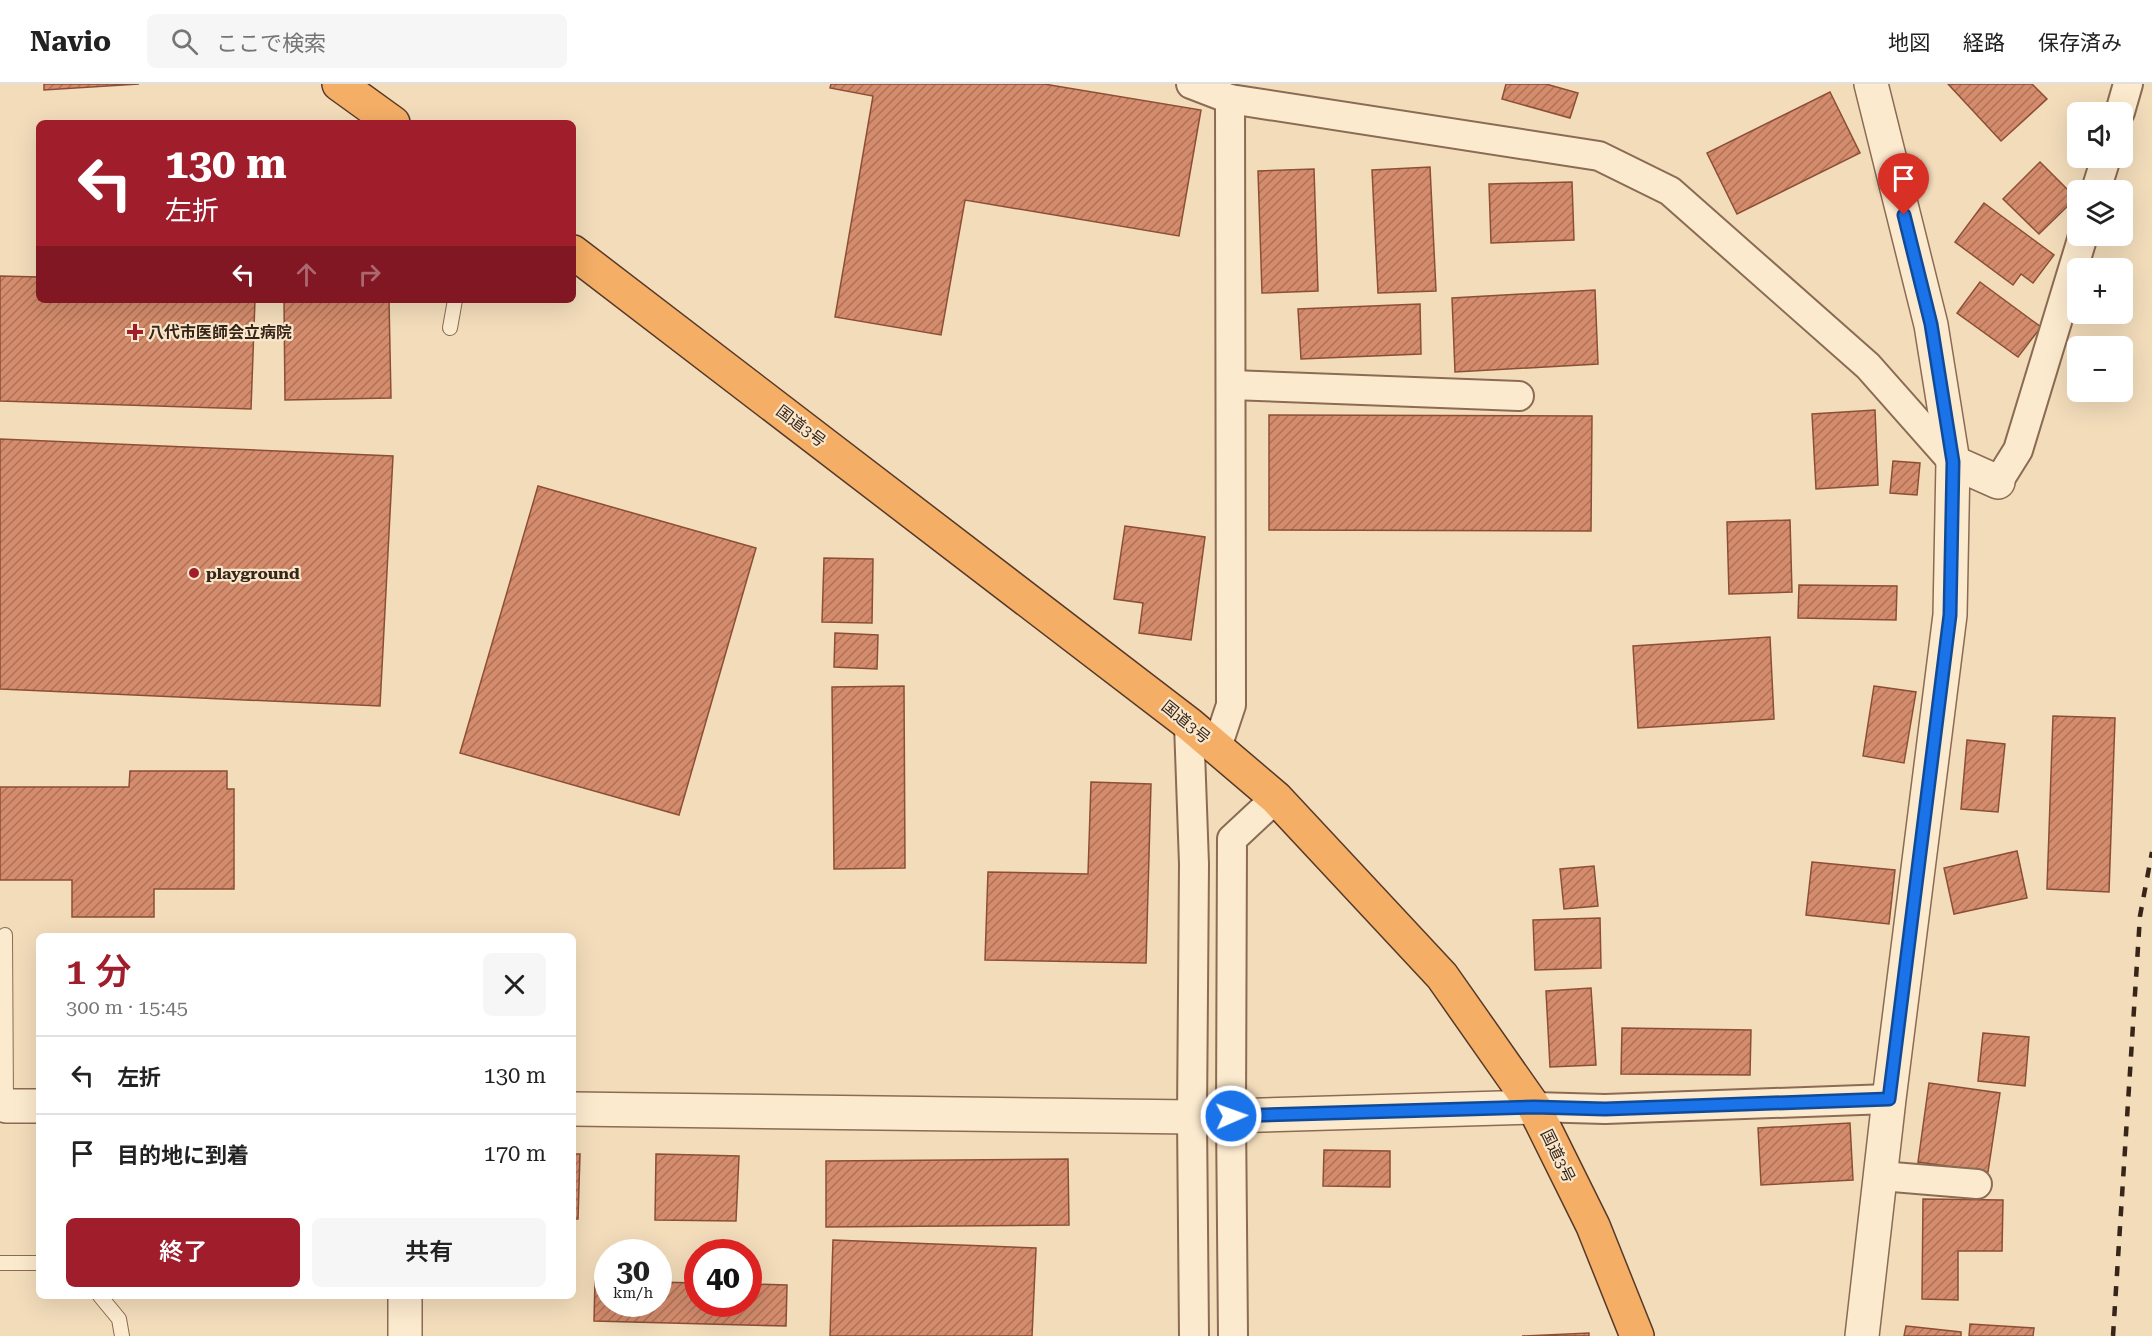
<!DOCTYPE html>
<html lang="ja">
<meta charset="utf-8">
<style>
:root{--surface:#fff;--page:#f6f6f6;--text:#222;--muted:#767676;--line:#e0e0e0;--accent:#a01d2c}
body{margin:0;font-family:"Roboto Serif","Noto Sans JP",serif;background:var(--page);color:var(--text);height:100vh;display:flex;flex-direction:column;font-size:22px;white-space:nowrap}
*{box-sizing:border-box;margin:0}
p{font-size:20px;color:var(--muted)}
.icon{flex:none;width:33px;height:33px;fill:none;stroke:currentColor;stroke-width:2;stroke-linecap:round;stroke-linejoin:round}
.map{position:relative;flex:1;overflow:hidden}
.side{position:absolute;left:36px;top:849px;width:540px;height:366px;display:flex;flex-direction:column;background:var(--surface);border-radius:9px;box-shadow:0 6px 24px #0002}
.side>*{flex:none}
.banner{position:absolute;left:36px;top:36px;width:540px;height:183px;border-radius:9px;box-shadow:0 6px 24px #0002;background:#a01d2c;color:#fff;overflow:hidden}
.buttons{position:absolute;left:2067px;top:18px;display:grid;gap:12px}
.buttons a{display:grid;place-items:center;width:66px;height:66px;border-radius:9px;background:var(--surface);box-shadow:0 6px 24px #0002;font-size:30px}
.speed{position:absolute;left:594px;top:1155px;display:flex;gap:12px;font-size:30px;font-weight:700;text-align:center}
.speed>*{display:grid;place-content:center;width:78px;height:78px;border-radius:50%;background:var(--surface);box-shadow:0 6px 24px #0002;line-height:1}
.speed small{font-size:15px;font-weight:400}
.speed .limit{border:9px solid #d22;background:#fff;color:#111}
.pin{position:absolute;display:grid;place-items:center;width:51px;height:51px;color:#fff;margin:-62px -26px;border-radius:50% 50% 50% 0;rotate:-45deg;box-shadow:0 0 6px #0007}
.pin .icon{rotate:45deg}
.me{position:absolute;width:66px;margin:-33px;rotate:88deg;stroke-linejoin:round;filter:drop-shadow(0 0 4px #0008)}
.turn{display:flex;align-items:center;gap:21px;height:126px;padding:0 30px;font-size:27px}
.turn .icon{width:78px;height:78px;stroke-width:2.5}
.turn b{display:block;font-size:42px;line-height:51px}
.lanes{display:flex;align-items:center;height:57px;padding:0 30px;background:#0003;justify-content:center;gap:30px;direction:ltr}
.lanes .off{opacity:.35}
.round{display:grid;place-items:center;flex:none;width:63px;height:63px;border-radius:9px;background:var(--page)}
.summary{display:flex;align-items:center;justify-content:space-between;height:102px;padding:0 30px}
h1{font-size:36px;font-weight:600;line-height:45px;color:var(--accent)}
.cta{display:flex;gap:12px;margin-top:auto;padding:12px 30px}
.cta a{flex:1;height:69px;border-radius:9px;background:var(--accent);color:#fff;font-size:24px;font-weight:600;line-height:69px;text-align:center}
.cta a+a{background:var(--page);color:var(--text)}
ul{padding:0;list-style:none}
li{display:flex;align-items:center;gap:18px;height:78px;padding:0 30px;border-top:2px solid var(--line)}
li div{flex:1}
li b{display:block;font-size:22px}
li em{font-style:normal}
header{display:flex;align-items:center;gap:36px;box-sizing:border-box;height:84px;padding:0 30px;background:var(--surface);border-bottom:2px solid var(--line)}
header strong{font-size:28px}
nav{display:flex;gap:33px;margin-inline-start:auto;font-size:21px}
.search{width:420px;height:54px;background:var(--page);display:flex;align-items:center;gap:15px;box-sizing:border-box;padding:0 21px;border-radius:9px;color:var(--muted);font-size:22px}
.map>svg:first-child{display:block}
.building{fill:url(#building-hatch);stroke:#8c4f36;stroke-width:1.5}
.lines{fill:none;stroke-linecap:round;stroke-linejoin:round}
.service-casing{stroke:#8b6b53;stroke-width:16}
.minor-casing{stroke:#8b6b53;stroke-width:32}
.tertiary-casing{stroke:#8b6b53;stroke-width:36}
.trunk-casing{stroke:#573928;stroke-width:36}
.service{stroke:#fceace;stroke-width:14}
.minor{stroke:#fceace;stroke-width:28}
.tertiary{stroke:#fceace;stroke-width:33}
.trunk{stroke:#f4ae66;stroke-width:33}
.rail{stroke:#38251a;stroke-width:4.5;stroke-dasharray:10 10;stroke-linecap:butt}
.route-casing{stroke:#114b97;stroke-width:15}
.route{stroke:#1a73e8;stroke-width:10}
.poi-dot{fill:#a01d2c;stroke:#f9e7cb;stroke-width:2}
.labels{text-anchor:middle;dominant-baseline:central;stroke-width:4.5;stroke-linejoin:round;paint-order:stroke}
.poi-label{font-size:16px;font-weight:bold;fill:#38251a;stroke:#f9e7cb;text-anchor:start}
.street-label{font-size:16px;fill:#38251a;stroke:#f9e7cb}
</style>
<header>
<strong>Navio</strong>
<div class="search"><svg class="icon" aria-label="search" viewBox="0 0 24 24"><circle cx="10" cy="10" r="6"/><path d="M15 15l6 6"/></svg>ここで検索</div>
<nav><a>地図</a><a>経路</a><a>保存済み</a></nav>
</header>
<div class="map">
<svg width="2152" height="1252" viewBox="0 0 2152 1252">
<defs>
<pattern id="building-hatch" width="6" height="6" patternUnits="userSpaceOnUse" patternTransform="scale(1.5)"><rect width="6" height="6" fill="#d48c6c"/><path d="M-1 1l2-2M0 6l6-6M5 7l2-2" fill="none" stroke="#ad7258"/></pattern>
</defs>
<rect width="100%" height="100%" fill="#f2dcba"/>
<g class="building">
<path d="M 44,0 L 139,0 L 44,6 Z"/>
<path d="M 831,0 L 1044,0 L 1201,26 L 1179,152 L 965,116 L 941,251 L 835,233 L 873,12 L 830,4 Z"/>
<path d="M 1506,0 L 1546,0 L 1578,9 L 1570,34 L 1502,15 Z"/>
<path d="M 1948,0 L 2032,0 L 2047,15 L 2001,57 Z"/>
<path d="M 1830,8 L 1860,69 L 1737,130 L 1707,69 Z"/>
<path d="M 2040,78 L 2076,114 L 2039,150 L 2003,115 Z"/>
<path d="M 1430,83 L 1436,207 L 1378,209 L 1372,86 Z"/>
<path d="M 1314,85 L 1318,207 L 1262,209 L 1258,87 Z"/>
<path d="M 1572,98 L 1574,156 L 1491,159 L 1489,100 Z"/>
<path d="M 1984,119 L 2054,171 L 2033,199 L 2021,190 L 2013,201 L 1955,158 Z"/>
<path d="M 0,192 L 39,193 L 39,216 L 255,216 L 251,325 L 0,317 Z"/>
<path d="M 1980,198 L 2041,243 L 2018,273 L 1957,229 Z"/>
<path d="M 1595,206 L 1598,280 L 1455,288 L 1452,214 Z"/>
<path d="M 284,216 L 389,216 L 391,314 L 285,316 Z"/>
<path d="M 1420,220 L 1421,270 L 1301,275 L 1298,225 Z"/>
<path d="M 1875,326 L 1878,401 L 1816,405 L 1812,330 Z"/>
<path d="M 1269,331 L 1592,332 L 1591,447 L 1269,446 Z"/>
<path d="M 0,355 L 393,372 L 380,622 L 0,605 Z"/>
<path d="M 1893,377 L 1920,379 L 1917,411 L 1890,409 Z"/>
<path d="M 538,402 L 756,464 L 679,731 L 460,669 Z"/>
<path d="M 1790,436 L 1792,508 L 1729,510 L 1727,438 Z"/>
<path d="M 1125,442 L 1205,453 L 1191,556 L 1139,549 L 1143,519 L 1114,515 Z"/>
<path d="M 824,474 L 873,475 L 872,539 L 822,538 Z"/>
<path d="M 1799,501 L 1897,502 L 1896,536 L 1798,534 Z"/>
<path d="M 835,549 L 878,551 L 877,585 L 834,583 Z"/>
<path d="M 1770,553 L 1774,635 L 1638,644 L 1633,562 Z"/>
<path d="M 904,602 L 905,784 L 834,785 L 832,603 Z"/>
<path d="M 1874,602 L 1916,608 L 1904,679 L 1863,672 Z"/>
<path d="M 2053,632 L 2115,634 L 2109,808 L 2047,805 Z"/>
<path d="M 1967,656 L 2005,660 L 1998,728 L 1961,725 Z"/>
<path d="M 130,687 L 227,687 L 227,705 L 234,705 L 234,805 L 154,805 L 154,833 L 72,833 L 72,796 L 0,796 L 0,703 L 129,703 Z"/>
<path d="M 1091,698 L 1151,700 L 1146,879 L 985,876 L 988,788 L 1088,790 Z"/>
<path d="M 2017,767 L 2027,814 L 1954,830 L 1944,784 Z"/>
<path d="M 1812,778 L 1895,786 L 1889,840 L 1806,831 Z"/>
<path d="M 1594,782 L 1598,822 L 1564,825 L 1560,785 Z"/>
<path d="M 1600,834 L 1601,884 L 1535,886 L 1533,836 Z"/>
<path d="M 1591,904 L 1596,981 L 1550,983 L 1546,907 Z"/>
<path d="M 1622,944 L 1751,946 L 1750,991 L 1621,990 Z"/>
<path d="M 1983,949 L 2029,953 L 2025,1002 L 1978,997 Z"/>
<path d="M 1929,999 L 2000,1009 L 1988,1088 L 1918,1078 Z"/>
<path d="M 1850,1039 L 1853,1096 L 1761,1101 L 1758,1044 Z"/>
<path d="M 1324,1066 L 1390,1067 L 1390,1103 L 1323,1102 Z"/>
<path d="M 573,1070 L 580,1070 L 578,1135 L 573,1135 Z"/>
<path d="M 656,1070 L 739,1072 L 736,1137 L 655,1136 Z"/>
<path d="M 1068,1075 L 1069,1141 L 826,1143 L 826,1077 Z"/>
<path d="M 1923,1115 L 2003,1116 L 2002,1167 L 1958,1167 L 1958,1216 L 1922,1215 Z"/>
<path d="M 833,1156 L 1036,1164 L 1032,1252 L 830,1252 Z"/>
<path d="M 595,1197 L 608,1197 L 608,1220 L 658,1220 L 658,1198 L 698,1199 L 698,1220 L 748,1220 L 748,1200 L 787,1201 L 786,1242 L 594,1237 Z"/>
<path d="M 1970,1240 L 2034,1244 L 2033,1252 L 1969,1252 Z"/>
<path d="M 1906,1242 L 1961,1248 L 1961,1252 L 1904,1252 Z"/>
<path d="M 1589,1249 L 1589,1252 L 1522,1252 Z"/>
</g>
<g class="lines">
<defs>
<g id="service">
<path d="M 450,244 L 455,216"/>
<path d="M 5,851 L 6,1022"/>
<path d="M 0,1179 L 39,1179"/>
<path d="M 100,1212 L 119,1235 L 122,1252"/>
</g>
<g id="minor">
<path d="M 1191,0 L 1230,15 L 1599,72 L 1670,107 L 1868,282 L 1953,378"/>
<path d="M 2120,28 L 2128,0"/>
<path d="M 2096,106 L 2106,74"/>
<path d="M 1231,301 L 1519,312"/>
<path d="M 1998,398 L 2018,366 L 2083,152"/>
<path d="M 1189,640 L 1194,780 L 1192,1033 L 1194,1252"/>
<path d="M 1217,663 L 1231,621 L 1230,15"/>
<path d="M 1534,1023 L 1605,1025 L 1889,1015"/>
<path d="M 1881,1092 L 1977,1100"/>
<path d="M 1233,1252 L 1231,1032 L 1232,755 L 1276,714"/>
</g>
<g id="tertiary">
<path d="M 1953,378 L 1998,398"/>
<path d="M 6,1022 L 39,1022"/>
<path d="M 573,1025 L 1192,1033 L 1534,1023"/>
<path d="M 405,1212 L 405,1252"/>
<path d="M 1862,1252 L 1889,1015 L 1950,531 L 1953,378 L 1931,241 L 1871,0"/>
</g>
<g id="trunk">
<path d="M 339,0 L 393,39"/>
<path d="M 573,168 L 1189,640 L 1276,714 L 1442,892 L 1534,1023 L 1593,1142 L 1637,1252"/>
</g>
</defs>
<use href="#service" class="service-casing"/>
<use href="#minor" class="minor-casing"/>
<use href="#tertiary" class="tertiary-casing"/>
<use href="#trunk" class="trunk-casing"/>
<use href="#service" class="service"/>
<use href="#minor" class="minor"/>
<use href="#tertiary" class="tertiary"/>
<use href="#trunk" class="trunk"/>
<path class="rail" d="M 2113,1252 L 2140,832 L 2152,768"/>
</g>
<g class="lines">
<defs>
<path id="route" d="M 1231,1032 L 1534,1023 L 1605,1025 L 1889,1015 L 1950,531 L 1953,378 L 1931,240 L 1904,131"/>
</defs>
<use href="#route" class="route-casing"/>
<use href="#route" class="route"/>
</g>
<g class="poi-dot">
<path d="M132 239h6v6h6v6h-6v6h-6v-6h-6v-6h6z"/>
<circle cx="194" cy="489" r="6"/>
</g>
<g class="labels">
<g class="poi-label">
<text x="148" y="248">八代市医師会立病院</text>
<text x="206" y="489">playground</text>
</g>
<g class="street-label">
<text transform="translate(801 342) rotate(37)">国道3号</text>
<text transform="translate(1186 638) rotate(39)">国道3号</text>
<text transform="translate(1558 1072) rotate(64)">国道3号</text>
</g>
</g>
</svg>
<div class="buttons">
<a><svg class="icon" aria-label="sound" viewBox="0 0 24 24"><path d="M4 9h4l5-4v14l-5-4H4zM17 9q2 3 0 6"/></svg></a>
<a><svg class="icon" aria-label="layers" viewBox="0 0 24 24"><path d="M12 4l9 5-9 5-9-5zM3 14l9 5 9-5"/></svg></a>
<a>+</a>
<a>−</a>
</div>
<div class="speed"><div>30<small>km/h</small></div><div class="limit">40</div></div>
<div class="pin" style="left:1904px;top:131px;background:#d93025"><svg class="icon" aria-label="arrive" viewBox="0 0 24 24"><path d="M6 21V4h12l-3 4 3 4H6"/></svg></div>
<svg class="me" style="left:1231px;top:1032px" viewBox="-20 -20 40 40"><circle r="17" fill="#1a73e8" stroke="#fff" stroke-width="3"/><path d="M0-11L8 9 0 5-8 9z" fill="#fff"/></svg>
<div class="banner">
<div class="turn"><svg class="icon" aria-label="left" viewBox="0 0 24 24"><path d="M17 20v-9H6M10 6l-5 5 5 5"/></svg><div><b>130 m</b>左折</div></div>
<div class="lanes"><svg class="icon" aria-label="left" viewBox="0 0 24 24"><path d="M17 20v-9H6M10 6l-5 5 5 5"/></svg><svg class="icon off" aria-label="ahead" viewBox="0 0 24 24"><path d="M12 20V5M6 11l6-6 6 6"/></svg><svg class="icon off" aria-label="right" viewBox="0 0 24 24"><path d="M7 20v-9h11M14 6l5 5-5 5"/></svg></div>
</div>
<section class="side">
<div class="summary"><div><h1>1 分</h1><p>300 m · 15:45</p></div><a class="round"><svg class="icon" aria-label="close" viewBox="0 0 24 24"><path d="M6 6l12 12M18 6L6 18"/></svg></a></div>
<ul>
<li><svg class="icon" aria-label="left" viewBox="0 0 24 24"><path d="M17 20v-9H6M10 6l-5 5 5 5"/></svg><div><b>左折</b></div><em>130 m</em></li>
<li><svg class="icon" aria-label="arrive" viewBox="0 0 24 24"><path d="M6 21V4h12l-3 4 3 4H6"/></svg><div><b>目的地に到着</b></div><em>170 m</em></li>
</ul>
<div class="cta"><a>終了</a><a>共有</a></div>
</section>
</div>
